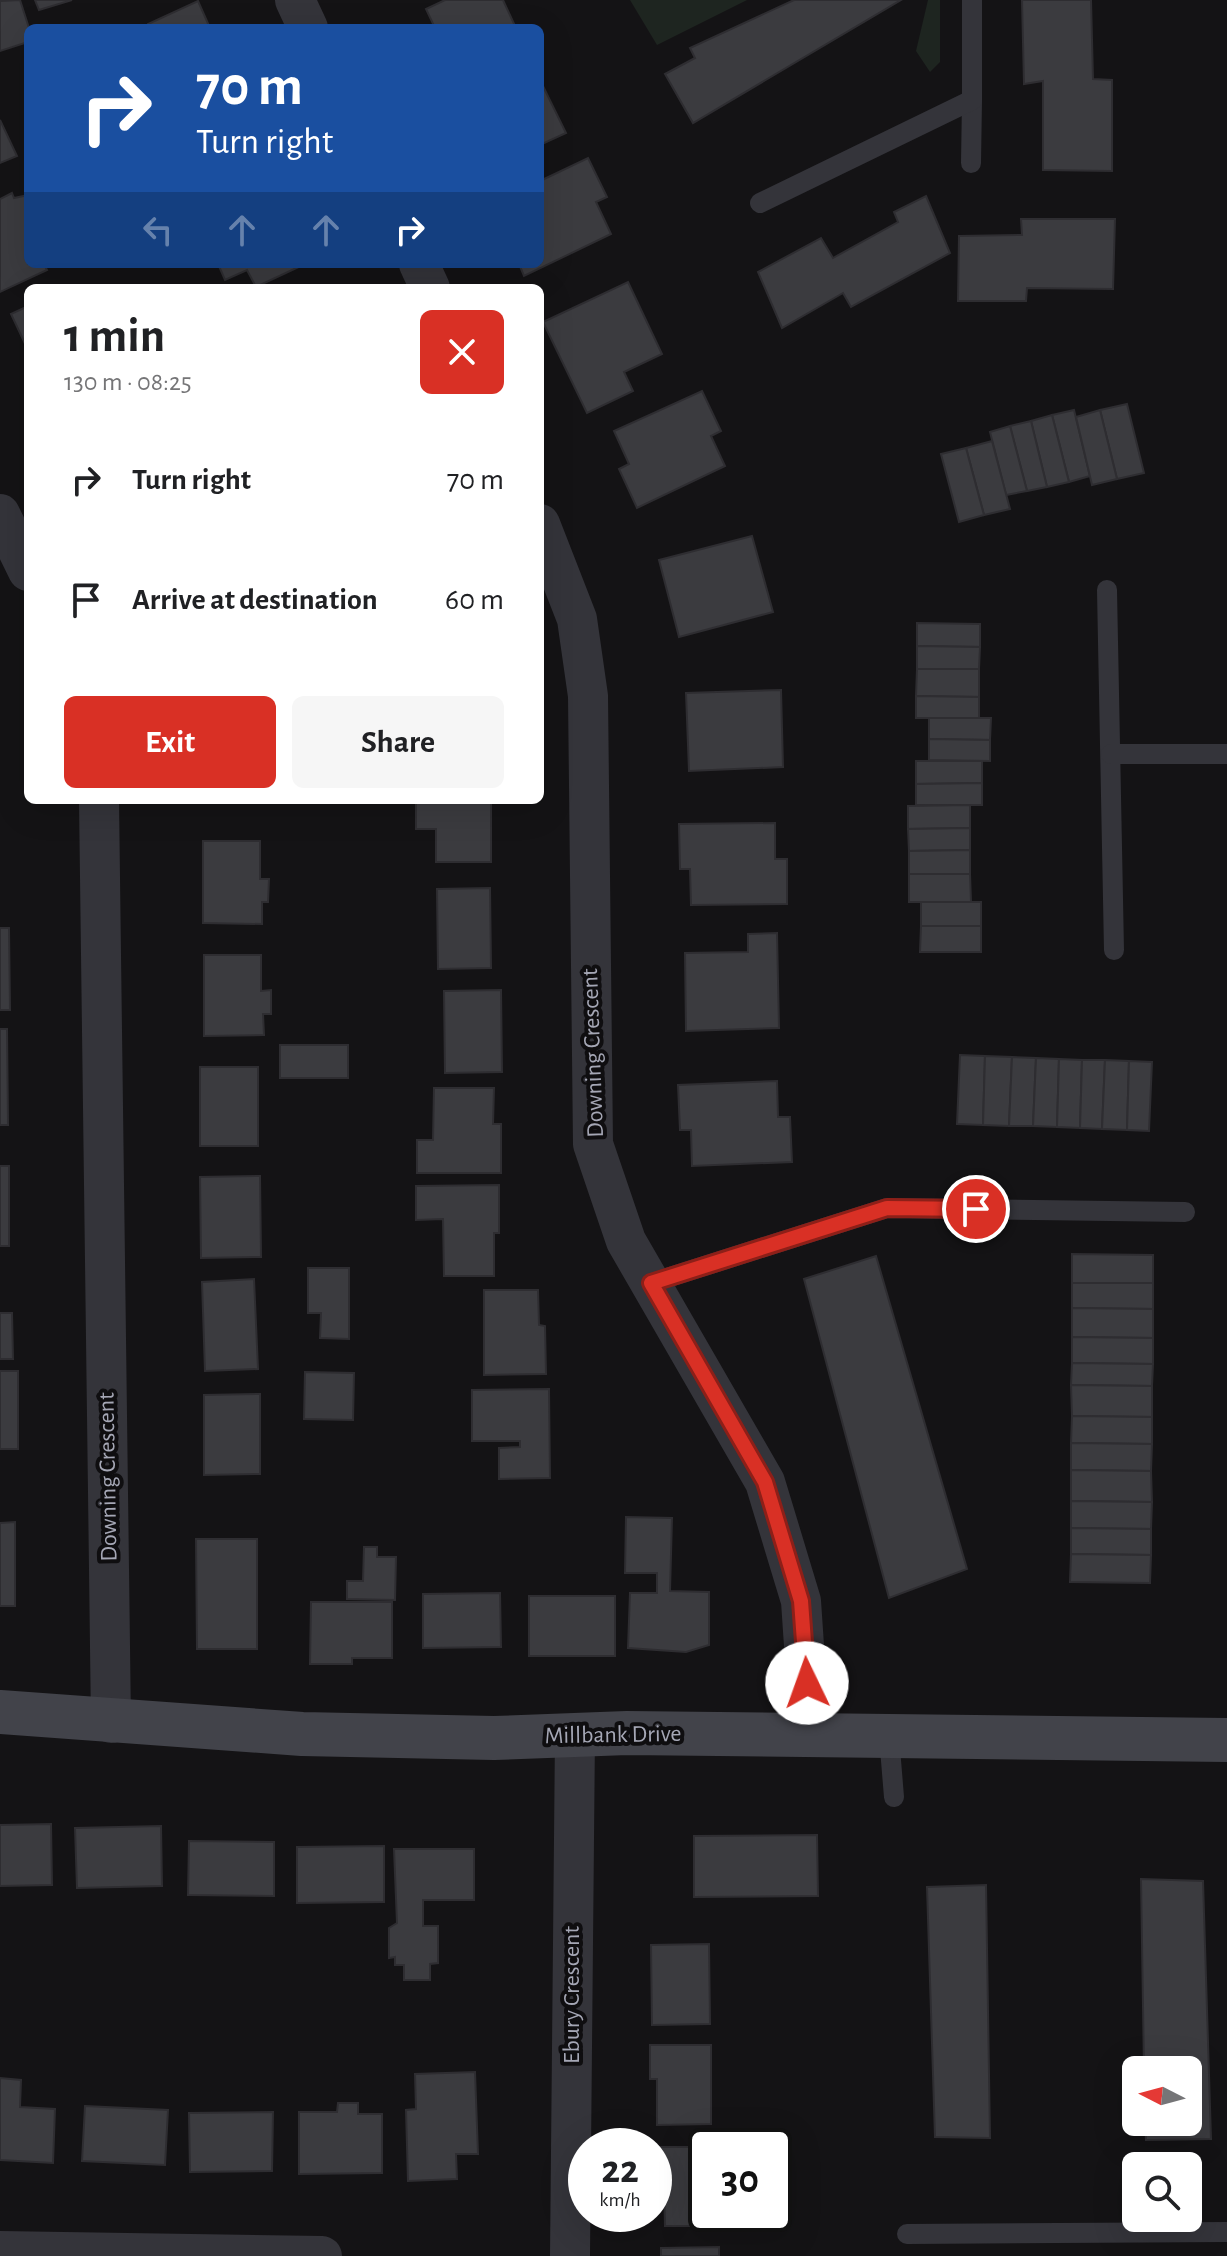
<!DOCTYPE html>
<meta charset="utf-8">
<style>
:root{--surface:#fff;--page:#f6f6f6;--text:#202124;--muted:#757577;--accent:#d93025}
body{margin:0;font-family:"Alegreya Sans",sans-serif;background:var(--page);color:var(--text);height:100vh;display:flex;flex-direction:column;font-size:30px;white-space:nowrap}
*{box-sizing:border-box;margin:0}
p{font-size:26px;color:var(--muted)}
.icon{flex:none;width:44px;height:44px;fill:none;stroke:currentColor;stroke-width:2;stroke-linecap:round;stroke-linejoin:round}
.map{position:relative;flex:1;overflow:hidden}
.side{position:absolute;left:24px;top:284px;width:520px;height:520px;display:flex;flex-direction:column;background:var(--surface);border-radius:12px;box-shadow:0 8px 32px #0002}
.side>*{flex:none}
.top-card{position:absolute;left:24px;top:24px;width:520px;height:244px;border-radius:12px;box-shadow:0 8px 32px #0002;background:#1a4fa0;color:#fff;overflow:hidden}
.needle{width:52px;rotate:276deg}
.fabs{position:absolute;left:1122px;top:2056px;display:grid;gap:16px}
.fabs a{display:grid;place-items:center;width:80px;height:80px;border-radius:12px;background:var(--surface);box-shadow:0 8px 32px #0002;font-size:40px}
.speed{position:absolute;left:568px;top:2128px;display:flex;gap:16px;font-size:40px;font-weight:700;text-align:center}
.speed>*{display:grid;place-content:center;width:104px;height:104px;border-radius:50%;background:var(--surface);box-shadow:0 8px 32px #0002;line-height:1}
.speed small{font-size:20px;font-weight:400}
.speed .limit{border:4px solid #111;border-radius:12px;background:#fff;color:#111}
.pin{position:absolute;display:grid;place-items:center;width:68px;height:68px;color:#fff;margin:-34px;border:4px solid #fff;border-radius:50%;box-shadow:0 2px 8px #0007}
.me{position:absolute;width:88px;margin:-44px;rotate:357deg;stroke-linejoin:round;filter:drop-shadow(0 0 6px #0008)}
.turn{display:flex;align-items:center;gap:28px;height:168px;padding:0 40px;font-size:36px}
.turn .icon{width:104px;height:104px;stroke-width:2.5}
.turn b{display:block;font-size:56px;line-height:68px}
.lanes{display:flex;align-items:center;height:76px;padding:0 40px;background:#0003;justify-content:center;gap:40px;direction:ltr}
.lanes .off{opacity:.35}
.round{display:grid;place-items:center;flex:none;width:84px;height:84px;border-radius:12px;background:var(--page)}
.head{display:flex;align-items:center;justify-content:space-between;height:136px;padding:0 40px}
h1{font-size:48px;font-weight:600;line-height:60px}
.primary-button{display:flex;gap:16px;margin-top:auto;padding:16px 40px}
.primary-button a{flex:1;height:92px;border-radius:12px;background:var(--accent);color:#fff;font-size:32px;font-weight:600;line-height:92px;text-align:center}
.primary-button a+a{background:var(--page);color:var(--text)}
ul{padding:0;list-style:none}
li{display:flex;align-items:center;gap:24px;height:120px;padding:0 40px}
li div{flex:1}
li b{display:block;font-size:30px}
li em{font-style:normal}
.map>svg:first-child{display:block}
.green{fill:#1e2520}
.building{fill:#3b3b3f;stroke:#2e2d31;stroke-width:2}
.lines{fill:none;stroke-linecap:round;stroke-linejoin:round}
.lane{stroke:#34343a;stroke-width:20}
.street{stroke:#34343a;stroke-width:40}
.secondary{stroke:#42434a;stroke-width:44}
.route-casing{stroke:#8d1f18;stroke-width:20}
.route{stroke:#d93025;stroke-width:14}
.labels{text-anchor:middle;dominant-baseline:central;stroke-width:8;stroke-linejoin:round;paint-order:stroke}
.street-label{font-size:24px;fill:#a5a7b5;stroke:#0f0e10}
</style>
<div class="map">
<svg width="1227" height="2256" viewBox="0 0 1227 2256">
<rect width="100%" height="100%" fill="#141315"/>
<g class="green">
<path d="M 630,0 L 747,0 L 657,45 Z"/>
<path d="M 928,0 L 940,0 L 940,62 L 930,72 L 916,51 Z"/>
</g>
<g class="building">
<path d="M 20,0 L 29,28 L 28,42 L 0,51 L 0,1 Z"/>
<path d="M 35,0 L 72,0 L 39,10 Z"/>
<path d="M 445,0 L 503,0 L 516,28 L 435,28 L 426,9 Z"/>
<path d="M 794,0 L 901,0 L 693,123 L 665,74 L 695,58 L 690,48 Z"/>
<path d="M 1022,0 L 1091,0 L 1093,79 L 1112,80 L 1112,171 L 1043,170 L 1043,81 L 1024,84 Z"/>
<path d="M 198,1 L 210,28 L 149,28 L 148,24 Z"/>
<path d="M 540,80 L 566,133 L 540,145 Z"/>
<path d="M 0,120 L 17,156 L 0,163 Z"/>
<path d="M 588,158 L 607,197 L 596,202 L 611,234 L 524,276 L 519,264 L 540,264 L 540,181 Z"/>
<path d="M 12,193 L 14,198 L 28,195 L 28,264 L 44,264 L 47,270 L 0,292 L 0,199 Z"/>
<path d="M 926,196 L 950,253 L 851,307 L 843,293 L 782,328 L 758,272 L 821,238 L 833,258 L 898,222 L 894,212 Z"/>
<path d="M 1021,219 L 1115,219 L 1113,289 L 1027,288 L 1026,301 L 958,301 L 959,236 L 1022,235 Z"/>
<path d="M 218,264 L 305,264 L 256,287 L 247,270 L 225,280 Z"/>
<path d="M 628,282 L 662,354 L 624,372 L 633,391 L 587,413 L 543,322 Z"/>
<path d="M 28,306 L 28,350 L 11,314 Z"/>
<path d="M 702,391 L 721,431 L 711,436 L 725,466 L 637,508 L 619,469 L 629,464 L 614,431 Z"/>
<path d="M 1127,404 L 1144,473 L 1117,479 L 1100,410 Z"/>
<path d="M 1074,410 L 1090,476 L 1069,482 L 1052,415 Z"/>
<path d="M 1100,410 L 1117,479 L 1092,485 L 1076,417 Z"/>
<path d="M 1052,415 L 1069,482 L 1047,487 L 1031,421 Z"/>
<path d="M 1031,421 L 1047,487 L 1027,491 L 1010,426 Z"/>
<path d="M 1010,426 L 1027,491 L 1006,495 L 990,432 Z"/>
<path d="M 992,441 L 1010,509 L 984,515 L 966,448 Z"/>
<path d="M 966,448 L 984,515 L 959,522 L 941,454 Z"/>
<path d="M 752,536 L 773,612 L 679,637 L 659,560 Z"/>
<path d="M 917,623 L 980,624 L 980,647 L 917,646 Z"/>
<path d="M 917,646 L 980,647 L 979,669 L 917,669 Z"/>
<path d="M 917,669 L 979,669 L 979,697 L 916,696 Z"/>
<path d="M 781,690 L 783,767 L 689,771 L 686,693 Z"/>
<path d="M 916,696 L 979,697 L 979,718 L 916,718 Z"/>
<path d="M 929,718 L 991,718 L 990,740 L 929,739 Z"/>
<path d="M 929,739 L 990,740 L 990,761 L 929,760 Z"/>
<path d="M 916,761 L 982,761 L 982,783 L 916,784 Z"/>
<path d="M 982,783 L 982,805 L 916,805 L 916,784 Z"/>
<path d="M 416,800 L 491,800 L 491,862 L 436,862 L 436,829 L 416,829 Z"/>
<path d="M 970,805 L 970,828 L 908,829 L 908,806 Z"/>
<path d="M 775,823 L 775,859 L 787,859 L 787,904 L 691,905 L 690,869 L 680,869 L 679,824 Z"/>
<path d="M 970,828 L 970,850 L 909,851 L 908,829 Z"/>
<path d="M 203,841 L 260,841 L 260,879 L 269,879 L 268,902 L 262,902 L 262,924 L 203,923 Z"/>
<path d="M 970,850 L 970,874 L 909,874 L 909,851 Z"/>
<path d="M 909,874 L 970,874 L 971,902 L 909,902 Z"/>
<path d="M 490,888 L 491,968 L 438,969 L 437,889 Z"/>
<rect x="921" y="902" width="60" height="24"/>
<path d="M 921,926 L 981,926 L 981,952 L 920,952 Z"/>
<path d="M 0,928 L 9,928 L 10,1010 L 0,1010 Z"/>
<path d="M 777,933 L 779,1028 L 686,1031 L 685,953 L 748,952 L 748,934 Z"/>
<path d="M 204,955 L 261,955 L 261,991 L 271,990 L 271,1014 L 263,1014 L 264,1035 L 204,1036 Z"/>
<path d="M 501,990 L 502,1072 L 445,1073 L 444,991 Z"/>
<path d="M 0,1029 L 7,1029 L 8,1125 L 0,1125 Z"/>
<rect x="280" y="1045" width="68" height="33"/>
<path d="M 960,1055 L 985,1056 L 983,1125 L 957,1124 Z"/>
<path d="M 985,1056 L 1012,1057 L 1009,1126 L 983,1125 Z"/>
<path d="M 1012,1057 L 1036,1058 L 1033,1126 L 1009,1126 Z"/>
<path d="M 1036,1058 L 1059,1059 L 1057,1127 L 1033,1126 Z"/>
<path d="M 1059,1059 L 1082,1060 L 1080,1128 L 1057,1127 Z"/>
<path d="M 1082,1060 L 1105,1060 L 1102,1129 L 1080,1128 Z"/>
<path d="M 1105,1060 L 1129,1061 L 1127,1130 L 1102,1129 Z"/>
<path d="M 1129,1061 L 1152,1062 L 1149,1131 L 1127,1130 Z"/>
<rect x="200" y="1067" width="58" height="79"/>
<path d="M 777,1081 L 778,1117 L 790,1117 L 792,1162 L 692,1166 L 691,1130 L 680,1130 L 678,1085 Z"/>
<path d="M 434,1088 L 494,1088 L 493,1124 L 501,1124 L 501,1173 L 417,1173 L 417,1140 L 433,1140 Z"/>
<rect x="0" y="1166" width="9" height="80"/>
<path d="M 260,1176 L 261,1257 L 201,1258 L 200,1177 Z"/>
<path d="M 499,1185 L 499,1233 L 494,1233 L 494,1276 L 444,1276 L 443,1219 L 416,1220 L 416,1186 Z"/>
<path d="M 1072,1254 L 1153,1255 L 1153,1283 L 1072,1283 Z"/>
<path d="M 876,1256 L 967,1569 L 889,1598 L 804,1279 Z"/>
<path d="M 308,1268 L 349,1268 L 349,1339 L 320,1338 L 321,1313 L 308,1313 Z"/>
<path d="M 254,1279 L 258,1369 L 205,1371 L 202,1282 Z"/>
<path d="M 1072,1283 L 1153,1283 L 1153,1309 L 1072,1308 Z"/>
<path d="M 484,1290 L 538,1290 L 539,1325 L 545,1326 L 546,1374 L 484,1375 Z"/>
<path d="M 1072,1308 L 1153,1309 L 1153,1338 L 1072,1337 Z"/>
<path d="M 0,1313 L 12,1313 L 13,1359 L 0,1359 Z"/>
<path d="M 1072,1337 L 1153,1338 L 1153,1364 L 1072,1363 Z"/>
<path d="M 1072,1363 L 1153,1364 L 1152,1386 L 1071,1385 Z"/>
<rect x="0" y="1371" width="18" height="78"/>
<path d="M 305,1372 L 354,1373 L 353,1420 L 304,1419 Z"/>
<path d="M 1071,1385 L 1152,1386 L 1152,1417 L 1072,1416 Z"/>
<path d="M 549,1389 L 550,1478 L 499,1479 L 499,1448 L 520,1447 L 520,1441 L 472,1441 L 472,1390 Z"/>
<path d="M 260,1394 L 260,1474 L 204,1475 L 204,1395 Z"/>
<path d="M 1072,1416 L 1152,1417 L 1152,1444 L 1071,1443 Z"/>
<path d="M 1071,1443 L 1152,1444 L 1151,1471 L 1071,1470 Z"/>
<path d="M 1071,1470 L 1151,1471 L 1152,1502 L 1071,1501 Z"/>
<path d="M 1071,1501 L 1152,1502 L 1151,1529 L 1071,1528 Z"/>
<path d="M 626,1517 L 672,1518 L 670,1591 L 709,1592 L 709,1645 L 686,1652 L 628,1648 L 630,1593 L 657,1593 L 657,1573 L 625,1573 Z"/>
<path d="M 15,1522 L 15,1606 L 0,1606 L 0,1523 Z"/>
<path d="M 1071,1528 L 1151,1529 L 1151,1555 L 1071,1554 Z"/>
<path d="M 196,1539 L 257,1539 L 257,1649 L 197,1649 Z"/>
<path d="M 364,1547 L 377,1547 L 377,1557 L 396,1557 L 395,1600 L 347,1599 L 347,1581 L 363,1581 Z"/>
<path d="M 1071,1554 L 1151,1555 L 1150,1583 L 1070,1582 Z"/>
<path d="M 500,1593 L 501,1647 L 423,1648 L 423,1594 Z"/>
<rect x="529" y="1596" width="86" height="60"/>
<path d="M 311,1602 L 392,1602 L 392,1658 L 352,1658 L 352,1664 L 310,1664 Z"/>
<path d="M 51,1824 L 52,1885 L 0,1886 L 0,1825 Z"/>
<path d="M 161,1826 L 162,1886 L 77,1888 L 75,1828 Z"/>
<path d="M 817,1835 L 818,1896 L 694,1897 L 694,1836 Z"/>
<path d="M 189,1841 L 274,1842 L 274,1896 L 188,1895 Z"/>
<path d="M 384,1846 L 384,1902 L 297,1903 L 297,1847 Z"/>
<path d="M 394,1849 L 474,1849 L 474,1900 L 423,1900 L 423,1926 L 438,1926 L 438,1963 L 430,1964 L 430,1980 L 404,1980 L 404,1965 L 395,1965 L 395,1957 L 389,1958 L 389,1928 L 397,1923 Z"/>
<path d="M 1141,1879 L 1203,1881 L 1211,2139 L 1146,2140 L 1145,2122 L 1188,2122 L 1188,2070 L 1144,2070 Z"/>
<path d="M 986,1885 L 990,2138 L 935,2137 L 927,1887 Z"/>
<path d="M 709,1944 L 710,2024 L 652,2025 L 651,1945 Z"/>
<path d="M 650,2045 L 711,2045 L 711,2124 L 657,2125 L 657,2079 L 650,2079 Z"/>
<path d="M 475,2072 L 478,2154 L 456,2154 L 457,2179 L 408,2181 L 406,2110 L 416,2109 L 415,2074 Z"/>
<path d="M 0,2078 L 21,2080 L 20,2107 L 55,2109 L 53,2163 L 0,2160 Z"/>
<path d="M 338,2103 L 358,2103 L 358,2114 L 382,2114 L 382,2173 L 299,2174 L 299,2112 L 337,2112 Z"/>
<path d="M 85,2106 L 168,2110 L 165,2165 L 82,2161 Z"/>
<path d="M 273,2112 L 272,2171 L 190,2172 L 189,2113 Z"/>
<path d="M 658,2147 L 706,2147 L 706,2214 L 719,2214 L 719,2226 L 665,2226 L 664,2182 L 658,2182 Z"/>
<path d="M 719,2247 L 719,2256 L 661,2256 L 661,2248 Z"/>
</g>
<g class="lines">
<g class="lane">
<path d="M 971,163 L 972,100"/>
<path d="M 760,203 L 972,100 L 972,0"/>
<path d="M 1107,590 L 1114,950"/>
<path d="M 1111,754 L 1227,754"/>
<path d="M 651,1283 L 887,1208 L 1185,1212"/>
<path d="M 889,1736 L 894,1797"/>
<path d="M 907,2234 L 1227,2232"/>
</g>
<g class="street">
<path d="M 295,0 L 308,28"/>
<path d="M 419,264 L 430,288"/>
<path d="M 0,514 L 28,571"/>
<path d="M 540,524 L 577,619 L 588,696 L 593,1144 L 626,1241 L 765,1482 L 801,1601 L 810,1735"/>
<path d="M 99,800 L 111,1723"/>
<path d="M 0,2251 L 322,2256"/>
<path d="M 570,2256 L 575,1734"/>
</g>
<path class="secondary" d="M 0,1712 L 302,1734 L 494,1738 L 627,1733 L 1227,1740"/>
</g>
<g class="lines">
<defs>
<path id="route" d="M 807,1683 L 801,1601 L 765,1482 L 651,1283 L 887,1208 L 976,1209"/>
</defs>
<use href="#route" class="route-casing"/>
<use href="#route" class="route"/>
</g>
<g class="labels">
<g class="street-label">
<text transform="translate(593 1053) rotate(-92)">Downing Crescent</text>
<text transform="translate(108 1477) rotate(-91)">Downing Crescent</text>
<text transform="translate(613 1735) rotate(-1)">Millbank Drive</text>
<text transform="translate(572 1995) rotate(-90)">Ebury Crescent</text>
</g>
</g>
</svg>
<div class="fabs">
<a><svg class="needle" viewBox="-14 -14 28 28"><path d="M0-13l5 13h-10z" fill="#e53935"/><path d="M0 13l5-13h-10z" fill="#757577"/></svg></a>
<a><svg class="icon" aria-label="search" viewBox="0 0 24 24"><circle cx="10" cy="10" r="6"/><path d="M15 15l6 6"/></svg></a>
</div>
<div class="speed"><div>22<small>km/h</small></div><div class="limit">30</div></div>
<div class="pin" style="left:976px;top:1209px;background:#d93025"><svg class="icon" aria-label="arrive" viewBox="0 0 24 24"><path d="M6 21V4h12l-3 4 3 4H6"/></svg></div>
<svg class="me" style="left:807px;top:1683px" viewBox="-20 -20 40 40"><circle r="19" fill="#fff"/><path d="M0-13L10 11 0 6-10 11z" fill="#d93025"/></svg>
<div class="top-card">
<div class="turn"><svg class="icon" aria-label="right" viewBox="0 0 24 24"><path d="M7 20v-9h11M14 6l5 5-5 5"/></svg><div><b>70 m</b>Turn right</div></div>
<div class="lanes"><svg class="icon off" aria-label="left" viewBox="0 0 24 24"><path d="M17 20v-9H6M10 6l-5 5 5 5"/></svg><svg class="icon off" aria-label="ahead" viewBox="0 0 24 24"><path d="M12 20V5M6 11l6-6 6 6"/></svg><svg class="icon off" aria-label="ahead" viewBox="0 0 24 24"><path d="M12 20V5M6 11l6-6 6 6"/></svg><svg class="icon" aria-label="right" viewBox="0 0 24 24"><path d="M7 20v-9h11M14 6l5 5-5 5"/></svg></div>
</div>
<section class="side">
<div class="head"><div><h1>1 min</h1><p>130 m · 08:25</p></div><a class="round" style="background:#d93025;color:#fff"><svg class="icon" aria-label="close" viewBox="0 0 24 24"><path d="M6 6l12 12M18 6L6 18"/></svg></a></div>
<ul>
<li><svg class="icon" aria-label="right" viewBox="0 0 24 24"><path d="M7 20v-9h11M14 6l5 5-5 5"/></svg><div><b>Turn right</b></div><em>70 m</em></li>
<li><svg class="icon" aria-label="arrive" viewBox="0 0 24 24"><path d="M6 21V4h12l-3 4 3 4H6"/></svg><div><b>Arrive at destination</b></div><em>60 m</em></li>
</ul>
<div class="primary-button"><a>Exit</a><a>Share</a></div>
</section>
</div>
